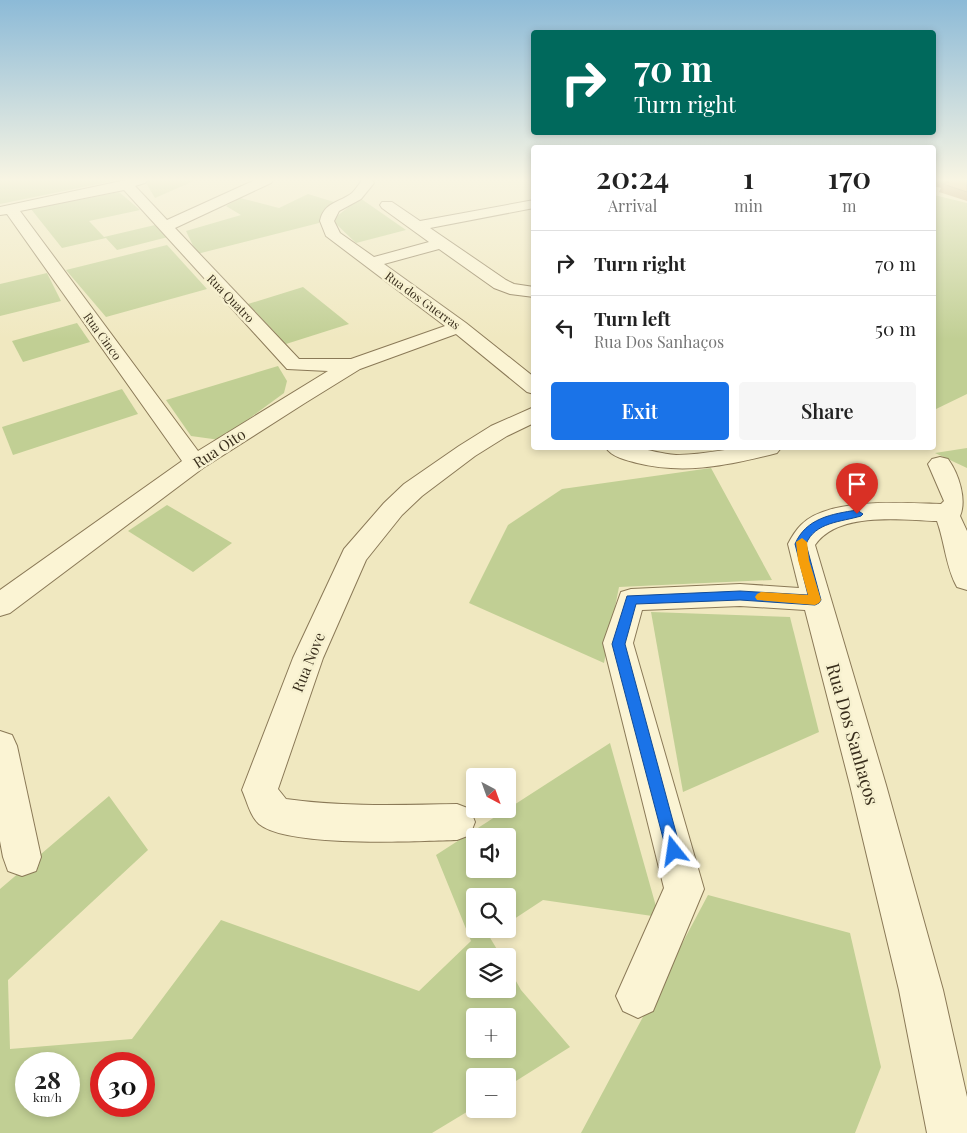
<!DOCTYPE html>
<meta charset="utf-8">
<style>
:root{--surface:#fff;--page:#f6f6f6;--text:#222;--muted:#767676;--line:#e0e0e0;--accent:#1a73e8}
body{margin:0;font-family:"Playfair Display",serif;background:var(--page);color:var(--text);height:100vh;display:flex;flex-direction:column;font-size:19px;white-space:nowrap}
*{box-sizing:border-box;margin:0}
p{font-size:16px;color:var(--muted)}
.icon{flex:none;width:28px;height:28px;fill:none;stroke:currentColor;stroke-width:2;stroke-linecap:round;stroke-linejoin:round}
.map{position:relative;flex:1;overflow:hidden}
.side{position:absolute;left:531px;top:145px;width:405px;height:305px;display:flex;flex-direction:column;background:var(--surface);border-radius:5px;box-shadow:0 2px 8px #0003}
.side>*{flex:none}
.hud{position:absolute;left:531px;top:30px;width:405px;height:105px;border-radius:5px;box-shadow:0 2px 8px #0003;background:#00695c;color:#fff;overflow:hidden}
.needle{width:32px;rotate:139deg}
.tools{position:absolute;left:466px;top:768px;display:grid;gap:10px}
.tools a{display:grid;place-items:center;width:50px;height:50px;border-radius:5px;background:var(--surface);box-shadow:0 2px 8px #0003;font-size:25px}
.speed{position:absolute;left:15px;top:1052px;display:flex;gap:10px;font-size:25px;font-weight:700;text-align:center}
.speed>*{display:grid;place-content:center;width:65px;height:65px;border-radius:50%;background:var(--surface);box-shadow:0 2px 8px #0003;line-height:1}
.speed small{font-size:12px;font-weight:400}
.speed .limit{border:8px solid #d22;background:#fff;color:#111}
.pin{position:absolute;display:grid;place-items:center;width:42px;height:42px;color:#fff;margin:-51px -21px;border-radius:50% 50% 50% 0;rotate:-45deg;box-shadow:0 0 5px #0007}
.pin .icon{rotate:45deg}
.me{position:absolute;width:55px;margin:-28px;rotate:345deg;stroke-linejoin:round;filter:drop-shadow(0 0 4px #0008)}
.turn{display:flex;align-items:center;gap:18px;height:105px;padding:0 20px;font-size:22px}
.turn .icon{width:65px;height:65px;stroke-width:2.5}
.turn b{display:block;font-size:35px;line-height:42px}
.eta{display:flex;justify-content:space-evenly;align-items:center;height:85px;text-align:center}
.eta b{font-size:30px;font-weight:600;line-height:35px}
.cta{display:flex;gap:10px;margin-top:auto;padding:10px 20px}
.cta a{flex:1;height:58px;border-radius:5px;background:var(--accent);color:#fff;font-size:20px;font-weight:600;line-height:58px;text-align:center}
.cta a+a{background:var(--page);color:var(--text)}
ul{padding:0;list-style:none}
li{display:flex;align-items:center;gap:15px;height:65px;padding:0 20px;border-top:1px solid var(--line)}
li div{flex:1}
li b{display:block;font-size:19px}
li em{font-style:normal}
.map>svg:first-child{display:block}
.green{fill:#c1cf94;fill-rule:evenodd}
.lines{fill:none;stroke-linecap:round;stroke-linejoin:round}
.minor-casing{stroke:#8a7957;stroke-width:2}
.minor{fill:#fbf4d4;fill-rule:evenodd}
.wall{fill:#b38f64}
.building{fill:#d0a674;stroke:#927451}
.route{fill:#1a73e8;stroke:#114b97}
.slow{fill:#f59e0b}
.labels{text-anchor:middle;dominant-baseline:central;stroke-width:5;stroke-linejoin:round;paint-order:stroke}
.far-street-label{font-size:12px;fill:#392e1c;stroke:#f7f1d0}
.street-label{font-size:15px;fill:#392e1c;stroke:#f7f1d0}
.near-street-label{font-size:18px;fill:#392e1c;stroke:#f7f1d0}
</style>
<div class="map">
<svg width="967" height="1133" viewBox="0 0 967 1133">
<rect width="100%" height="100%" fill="#f0e8c0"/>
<g class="green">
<path d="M 0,180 L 118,180 L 0,204 Z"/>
<path d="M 149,180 L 196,180 L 155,198 L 146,183 Z"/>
<path d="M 119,192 L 140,210 L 89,221 L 104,237 L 155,225 L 168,237 L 117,250 L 106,238 L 62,248 L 31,209 Z"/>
<path d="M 308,194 L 334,202 L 319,223 L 197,254 L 186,231 L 241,215 L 226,206 L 240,198 L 279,208 Z"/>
<path d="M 934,195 L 967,203 L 967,394 L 934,410 Z"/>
<path d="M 360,198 L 406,230 L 356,243 L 332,220 Z"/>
<path d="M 167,245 L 207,289 L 106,317 L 66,270 Z"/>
<path d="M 47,273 L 61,301 L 0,316 L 0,284 Z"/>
<path d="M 303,287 L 349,324 L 286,344 L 248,304 Z"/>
<path d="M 77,323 L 90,342 L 23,362 L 12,341 Z"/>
<path d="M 278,366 L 287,381 L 284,393 L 220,440 L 191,436 L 166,400 Z"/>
<path d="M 122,389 L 138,414 L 13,455 L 2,427 Z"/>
<path d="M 967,448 L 967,468 L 935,453 Z"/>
<path d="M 711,468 L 772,580 L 619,587 L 604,663 L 469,603 L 508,525 L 562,489 Z"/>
<path d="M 167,505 L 232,543 L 193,572 L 128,531 Z"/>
<path d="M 651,612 L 790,617 L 819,732 L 683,792 Z"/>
<path d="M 610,743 L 659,917 L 543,900 L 508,923 L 508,896 L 475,896 L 475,929 L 499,929 L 489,936 L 501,956 L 475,956 L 475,989 L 508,989 L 508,967 L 521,990 L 570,1047 L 508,1086 L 508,1076 L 475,1076 L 475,1107 L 432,1133 L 0,1133 L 0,889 L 109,796 L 148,850 L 8,980 L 10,1049 L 132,1039 L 221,920 L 419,991 L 471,941 L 436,855 ZM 475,836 L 508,836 L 508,869 L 475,869 ZM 475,1016 L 508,1016 L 508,1049 L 475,1049 ZM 26,1064 L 69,1064 L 69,1106 L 26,1106 ZM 101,1064 L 144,1064 L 144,1106 L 101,1106 Z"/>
<path d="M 708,895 L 850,933 L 881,1067 L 855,1133 L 581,1133 Z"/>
</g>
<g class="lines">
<defs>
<g id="minor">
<path d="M 126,180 L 147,180 L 145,183 L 135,186 L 167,220 L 255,180 L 273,180 L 271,183 L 175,228 L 299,359 L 351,359 L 445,326 L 326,236 L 320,221 C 324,202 339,203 352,193 C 356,189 359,184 362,180 L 372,180 L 374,183 L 361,199 L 339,211 L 334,221 L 340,233 L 374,257 L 429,242 L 382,208 L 380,205 L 382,202 L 392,202 L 420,221 L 534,200 L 534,208 L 430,228 L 506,280 L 514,284 L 534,287 L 534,297 L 510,294 L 494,288 L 439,249 L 384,264 L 466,323 L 534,377 L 534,394 L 527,392 L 456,334 L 360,369 L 305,403 L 203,468 L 10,613 L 0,616 L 0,590 L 182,461 L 7,214 L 0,215 L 0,207 ZM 124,190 L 287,369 L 328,371 L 198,451 L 20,211 Z"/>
<path d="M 534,407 L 534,423 L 507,436 L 475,456 L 422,496 L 402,515 L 366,560 L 323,658 L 278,789 L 286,799 C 342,807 400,805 457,804 L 470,809 L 475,822 L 470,835 L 457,840 C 417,841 288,848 259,824 C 250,816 247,801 242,790 L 293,658 L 344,549 L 384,503 L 404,484 L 459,446 L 491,426 Z"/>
<path d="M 606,448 C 615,447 628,446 637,448 C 650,450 662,454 676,455 C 711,455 746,443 781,448 L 777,453 C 730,465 685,475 637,463 C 626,460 612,457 606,448 Z"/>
<path d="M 940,457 L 948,459 C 959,474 967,500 960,516 L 967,531 L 967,590 L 957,587 C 946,568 945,543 937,521 C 901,520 838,511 815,545 L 886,785 L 943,990 L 967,1097 L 967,1133 L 927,1133 L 899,990 L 850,785 L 805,610 L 740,606 L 642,610 L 633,643 L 704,889 L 653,1011 L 638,1018 L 623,1011 L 616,996 L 664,888 L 603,643 L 621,592 L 631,589 L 740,584 L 799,588 L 788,544 C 791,538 796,530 801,525 C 828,497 905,503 941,504 L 944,501 L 928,464 L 932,459 Z"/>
<path d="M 0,731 L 12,735 L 17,746 L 41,857 L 36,871 L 22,876 L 8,871 L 3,857 L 0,841 Z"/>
</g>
</defs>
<use href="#minor" class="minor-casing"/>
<use href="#minor" class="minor"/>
</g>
<path class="wall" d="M 934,180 L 967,180 L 967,201 L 939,192 L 941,188 L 934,186 Z"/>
<path class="building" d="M 943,180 L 967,180 L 967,192 L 943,184 L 949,182 Z"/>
<linearGradient id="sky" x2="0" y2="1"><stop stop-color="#8cbad7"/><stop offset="0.53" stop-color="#f8f5e3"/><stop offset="1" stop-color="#f8f5e3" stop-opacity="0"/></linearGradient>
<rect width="967" height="339" fill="url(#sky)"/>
<path class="route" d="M 857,510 L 863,514 L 861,516 C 841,522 815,522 806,544 L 821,600 L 819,603 L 815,605 L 740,600 L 636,604 L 625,644 L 681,851 L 679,857 L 674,859 L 668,857 L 612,644 L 627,596 L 740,591 L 808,595 L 795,544 C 806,518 832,514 857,510 Z"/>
<path class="slow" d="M 802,538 L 807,542 L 809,560 L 821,600 L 819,603 L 815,605 L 757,600 L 755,597 L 757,594 L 761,592 L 808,595 L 798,560 L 796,542 Z"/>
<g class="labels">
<g class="far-street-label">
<text transform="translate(231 298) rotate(46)">Rua Quatro</text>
<text transform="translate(423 300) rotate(36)">Rua dos Guerras</text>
<text transform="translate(103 336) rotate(54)">Rua Cinco</text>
</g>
<g class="street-label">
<text transform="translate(219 448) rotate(-33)">Rua Oito</text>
<text transform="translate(308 662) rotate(-68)">Rua Nove</text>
</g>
<g class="near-street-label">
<text transform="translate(853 734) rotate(74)">Rua Dos Sanhaços</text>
</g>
</g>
</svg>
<div class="tools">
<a><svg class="needle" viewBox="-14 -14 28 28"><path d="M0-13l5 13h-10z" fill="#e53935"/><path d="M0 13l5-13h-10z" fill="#767676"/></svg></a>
<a><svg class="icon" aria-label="sound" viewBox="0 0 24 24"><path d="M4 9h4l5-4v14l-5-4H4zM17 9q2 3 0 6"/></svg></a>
<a><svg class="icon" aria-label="search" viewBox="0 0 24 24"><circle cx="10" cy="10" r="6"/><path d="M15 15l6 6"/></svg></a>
<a><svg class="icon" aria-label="layers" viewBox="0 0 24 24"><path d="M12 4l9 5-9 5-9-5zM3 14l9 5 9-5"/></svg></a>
<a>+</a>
<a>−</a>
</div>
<div class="speed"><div>28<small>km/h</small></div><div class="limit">30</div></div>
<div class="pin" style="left:857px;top:514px;background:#d93025"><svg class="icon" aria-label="arrive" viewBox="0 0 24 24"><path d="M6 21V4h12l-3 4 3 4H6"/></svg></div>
<svg class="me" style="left:674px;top:851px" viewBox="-20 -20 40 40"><path d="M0-17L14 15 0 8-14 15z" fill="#1a73e8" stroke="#fff" stroke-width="4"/></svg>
<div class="hud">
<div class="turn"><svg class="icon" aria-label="right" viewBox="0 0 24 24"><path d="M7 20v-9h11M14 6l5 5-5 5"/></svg><div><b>70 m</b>Turn right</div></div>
</div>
<section class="side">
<div class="eta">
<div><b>20:24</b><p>Arrival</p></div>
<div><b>1</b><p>min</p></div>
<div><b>170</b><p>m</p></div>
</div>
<ul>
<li><svg class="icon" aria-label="right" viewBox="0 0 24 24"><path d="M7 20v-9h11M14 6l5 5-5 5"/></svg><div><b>Turn right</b></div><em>70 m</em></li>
<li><svg class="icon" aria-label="left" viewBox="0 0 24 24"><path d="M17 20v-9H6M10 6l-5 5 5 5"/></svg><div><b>Turn left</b><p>Rua Dos Sanhaços</p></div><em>50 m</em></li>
</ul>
<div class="cta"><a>Exit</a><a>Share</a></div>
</section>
</div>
